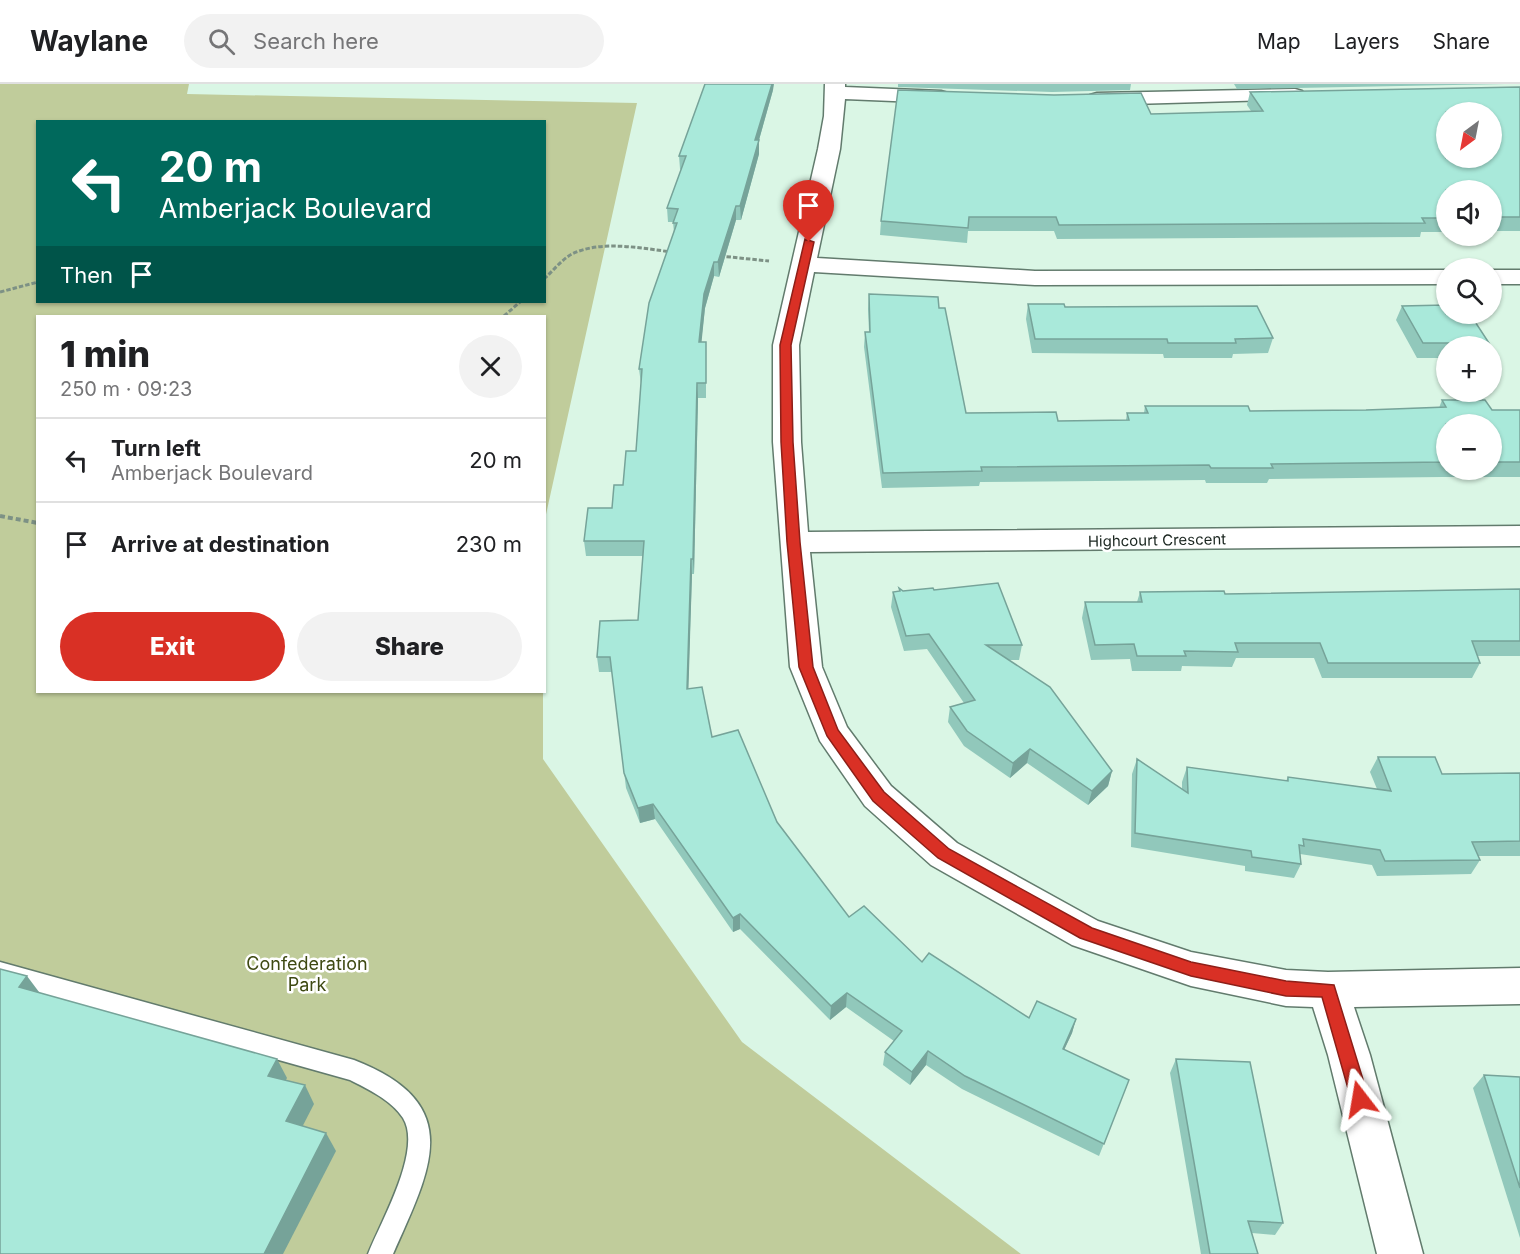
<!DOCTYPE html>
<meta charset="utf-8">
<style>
:root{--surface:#fff;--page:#f2f2f2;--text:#202124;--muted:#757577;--line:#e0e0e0;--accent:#d93025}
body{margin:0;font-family:Inter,sans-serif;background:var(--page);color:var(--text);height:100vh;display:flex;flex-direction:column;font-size:22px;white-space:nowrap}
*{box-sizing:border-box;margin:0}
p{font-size:20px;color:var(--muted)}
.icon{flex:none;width:33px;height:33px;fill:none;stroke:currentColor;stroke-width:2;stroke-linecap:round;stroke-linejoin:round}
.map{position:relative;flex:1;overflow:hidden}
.drawer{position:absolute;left:36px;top:231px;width:510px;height:378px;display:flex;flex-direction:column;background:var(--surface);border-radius:0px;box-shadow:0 2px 4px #0004}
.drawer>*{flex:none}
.guide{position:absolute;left:36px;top:36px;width:510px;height:183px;border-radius:0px;box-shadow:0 2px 4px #0004;background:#00695c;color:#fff;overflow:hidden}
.needle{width:39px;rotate:212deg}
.fabs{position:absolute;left:1436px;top:18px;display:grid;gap:12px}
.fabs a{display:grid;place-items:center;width:66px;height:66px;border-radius:50%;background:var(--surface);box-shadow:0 2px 4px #0004;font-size:30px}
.pin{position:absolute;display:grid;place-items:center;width:51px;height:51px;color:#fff;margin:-62px -26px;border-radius:50% 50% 50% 0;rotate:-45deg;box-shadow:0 0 6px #0007}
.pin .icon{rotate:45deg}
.me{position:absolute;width:66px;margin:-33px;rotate:346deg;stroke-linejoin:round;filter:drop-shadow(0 0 4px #0008)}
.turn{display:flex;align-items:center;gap:21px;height:126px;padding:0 24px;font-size:27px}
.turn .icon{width:78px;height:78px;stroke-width:2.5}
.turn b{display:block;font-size:42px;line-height:51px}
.then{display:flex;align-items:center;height:57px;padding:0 24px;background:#0003;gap:12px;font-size:22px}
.round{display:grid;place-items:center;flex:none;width:63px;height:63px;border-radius:32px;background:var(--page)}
.overview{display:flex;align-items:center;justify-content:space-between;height:102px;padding:0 24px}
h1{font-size:36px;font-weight:800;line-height:45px}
.button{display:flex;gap:12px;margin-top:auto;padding:12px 24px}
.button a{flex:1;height:69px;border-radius:36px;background:var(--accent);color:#fff;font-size:24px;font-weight:800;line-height:69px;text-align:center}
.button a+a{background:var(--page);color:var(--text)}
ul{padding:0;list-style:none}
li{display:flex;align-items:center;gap:18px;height:84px;padding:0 24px;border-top:2px solid var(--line)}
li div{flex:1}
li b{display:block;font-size:22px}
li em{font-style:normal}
header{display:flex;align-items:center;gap:36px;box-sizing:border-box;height:84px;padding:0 30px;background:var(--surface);border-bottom:2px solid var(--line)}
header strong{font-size:28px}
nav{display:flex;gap:33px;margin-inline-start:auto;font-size:21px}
.search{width:420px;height:54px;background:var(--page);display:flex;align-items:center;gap:15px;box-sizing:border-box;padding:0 21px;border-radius:33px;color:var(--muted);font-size:22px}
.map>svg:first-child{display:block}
.green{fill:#c0cc9b;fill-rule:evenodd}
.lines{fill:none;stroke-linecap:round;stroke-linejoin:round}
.lane-casing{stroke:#627b6d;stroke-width:3}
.street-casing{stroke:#627b6d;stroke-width:3}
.path-far1{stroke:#7d9185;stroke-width:3;stroke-dasharray:4.5 2;stroke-linecap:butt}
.path{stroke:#7d9185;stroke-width:4;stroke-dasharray:5 3;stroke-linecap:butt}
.lane{fill:#fff;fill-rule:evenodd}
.street{fill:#fff;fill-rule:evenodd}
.wall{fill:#91c8bb;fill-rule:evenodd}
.shaded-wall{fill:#76a399}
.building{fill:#a9e9da;stroke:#76a399;stroke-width:1.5;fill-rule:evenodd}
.route{fill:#d93025;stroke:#8d1f18;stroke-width:1.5}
.labels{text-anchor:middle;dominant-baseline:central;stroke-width:5;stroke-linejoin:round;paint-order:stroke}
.street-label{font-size:15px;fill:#1a251f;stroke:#fff}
.near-park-label{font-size:18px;fill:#3e4912;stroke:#fff}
</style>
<header>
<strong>Waylane</strong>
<div class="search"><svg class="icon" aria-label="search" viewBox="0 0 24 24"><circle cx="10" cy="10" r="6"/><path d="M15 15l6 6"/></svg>Search here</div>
<nav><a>Map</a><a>Layers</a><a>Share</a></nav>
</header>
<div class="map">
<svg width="1520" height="1170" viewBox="0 0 1520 1170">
<rect width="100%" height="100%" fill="#daf6e5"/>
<path class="green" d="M 0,0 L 189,0 L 187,10 L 637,19 L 545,435 L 544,232 L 38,232 L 38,608 L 543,608 L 543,675 L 742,958 L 1021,1170 L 0,1170 ZM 38,38 L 544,38 L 544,218 L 38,218 Z"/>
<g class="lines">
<defs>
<path id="lane" d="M 0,878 L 354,976 C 467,1020 431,1084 393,1170 L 368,1170 C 380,1139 423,1066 403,1034 C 391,1016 368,1005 350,996 L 0,898 Z"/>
<g id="street">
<path d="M 825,0 L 845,0 L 845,3 L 941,7 L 948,9 L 951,13 L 948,17 L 941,19 L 845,15 L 840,65 L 817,174 L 1035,187 L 1446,186 L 1446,200 L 1035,201 L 814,188 L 799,261 L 801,358 L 808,448 L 1520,442 L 1520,462 L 810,468 L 822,583 L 847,643 L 891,702 L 957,759 L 1098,837 L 1191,868 L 1286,886 L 1328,888 L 1520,884 L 1520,920 L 1354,923 L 1370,971 L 1423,1170 L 1377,1170 L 1328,971 L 1313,923 L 1286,922 L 1191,902 L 1072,861 L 931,781 L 865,722 L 820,657 L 790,583 L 773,358 L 773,261 L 818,65 L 824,32 Z"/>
<path d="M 1295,5 L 1302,7 L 1305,11 L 1302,15 L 1097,21 L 1090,19 L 1087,15 L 1090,11 L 1097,9 Z"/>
<rect x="1491" y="186" width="29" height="14"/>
</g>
</defs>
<use href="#lane" class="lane-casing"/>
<use href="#street" class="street-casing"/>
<g class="path-far1">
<path d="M 720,172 L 769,177"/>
<path d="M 544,195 C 553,187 561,176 572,170 C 600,156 642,164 671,168"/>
<path d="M 0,208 L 38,198"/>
<path d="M 504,232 L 520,218"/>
</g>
<path class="path" d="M 0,432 L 38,439"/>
<use href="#lane" class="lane"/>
<use href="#street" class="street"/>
</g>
<g class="wall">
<path d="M 898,0 L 1131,0 L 1130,6 L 1052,8 L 898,3 Z"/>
<path d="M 1234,0 L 1505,0 L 1237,5 Z"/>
<path d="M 1520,3 L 1520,147 L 1491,147 L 1491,106 L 1446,106 L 1446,148 L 1421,148 L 1420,153 L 1057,155 L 1054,147 L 968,147 L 967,159 L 880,151 L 881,137 L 1151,30 L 1251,27 L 1247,21 L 1250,8 Z"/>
<path d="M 773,6 L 759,56 L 759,70 L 741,136 L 736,136 L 719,193 L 714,192 L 705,224 L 701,258 L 706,258 L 706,314 L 698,314 L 694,490 L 692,490 L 688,605 L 712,653 L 777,738 L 849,833 L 922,878 L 1029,934 L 1076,935 L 1072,949 L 1064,966 L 1129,996 L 1099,1072 L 962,1005 L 926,981 L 910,1001 L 883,981 L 885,968 L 894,957 L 846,923 L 830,936 L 740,845 L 733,848 L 655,735 L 640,739 L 626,704 L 612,588 L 599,588 L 597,573 L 638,536 L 643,472 L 586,472 L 584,457 L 612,424 L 623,401 L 636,367 L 641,300 L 639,285 L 674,149 L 673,138 L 668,138 L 667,124 L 681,86 L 680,85 L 679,72 Z"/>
<path d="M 869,210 L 939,224 L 966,329 L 1058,337 L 1126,336 L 1127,329 L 1144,329 L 1145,322 L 1250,327 L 1366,326 L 1439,324 L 1442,316 L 1492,326 L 1520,326 L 1520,393 L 1442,393 L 1269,395 L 1267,399 L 1206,399 L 1205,396 L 980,398 L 979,402 L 882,404 L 864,263 L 865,248 L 869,248 L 868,225 ZM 1446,340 L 1491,340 L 1491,386 L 1446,386 Z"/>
<path d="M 1028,220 L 1065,223 L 1273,254 L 1268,269 L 1233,270 L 1232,274 L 1164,274 L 1163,270 L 1032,269 L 1026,235 Z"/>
<path d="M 1402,222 L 1489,259 L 1487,262 L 1446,262 L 1446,274 L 1417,274 L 1396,236 Z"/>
<path d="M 899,504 L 903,507 L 934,506 L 1022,561 L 1019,576 L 1009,576 L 1112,687 L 1108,702 L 1088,721 L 1027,679 L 1010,694 L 964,662 L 948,638 L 950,623 L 964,619 L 927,565 L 904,567 L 891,523 L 893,508 L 899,507 Z"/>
<path d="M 1520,505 L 1520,572 L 1477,572 L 1480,579 L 1472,594 L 1322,594 L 1314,574 L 1236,574 L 1232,583 L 1182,582 L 1181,587 L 1132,587 L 1130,575 L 1091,576 L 1082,534 L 1085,518 L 1137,518 L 1140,508 L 1225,510 Z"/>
<path d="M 1378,673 L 1442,690 L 1520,689 L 1520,772 L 1478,772 L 1480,776 L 1471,790 L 1377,792 L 1372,781 L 1300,770 L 1301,780 L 1294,794 L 1245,787 L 1245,782 L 1131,763 L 1132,690 L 1137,675 L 1182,705 L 1182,698 L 1187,683 L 1286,697 L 1288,693 L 1377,705 L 1370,688 Z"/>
<path d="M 1176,975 L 1283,1139 L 1275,1151 L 1252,1149 L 1258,1170 L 1201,1170 L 1170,989 Z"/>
<path d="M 1484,991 L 1520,993 L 1520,1154 L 1473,1004 Z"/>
</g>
<g class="shaded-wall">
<path d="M 772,0 L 774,0 L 773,6 L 755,70 L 755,56 Z"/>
<path d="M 759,56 L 759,70 L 741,136 L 740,122 Z"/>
<path d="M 736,122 L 736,136 L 719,193 L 718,178 Z"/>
<path d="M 714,178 L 714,192 L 705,224 L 700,273 L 699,258 L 704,210 Z"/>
<path d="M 697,299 L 698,314 L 694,490 L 693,475 Z"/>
<path d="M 691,475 L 692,490 L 688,620 L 687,605 Z"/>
<path d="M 1030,665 L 1027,679 L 1010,694 L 1013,679 Z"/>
<path d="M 1112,687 L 1108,702 L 1088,721 L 1092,707 Z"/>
<path d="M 653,720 L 655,735 L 640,739 L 638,724 Z"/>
<path d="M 740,830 L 740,845 L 733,848 L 733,834 Z"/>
<path d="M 27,892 L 42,912 L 19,903 Z"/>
<path d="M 847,909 L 846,923 L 830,936 L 831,922 Z"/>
<path d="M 1076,935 L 1072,949 L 1058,979 L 1063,965 Z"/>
<path d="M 928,967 L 926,981 L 910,1001 L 912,988 Z"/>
<path d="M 277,975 L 287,994 L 278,1010 L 268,992 Z"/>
<path d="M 305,1001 L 314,1020 L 296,1055 L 286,1037 Z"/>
<path d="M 326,1049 L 336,1067 L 283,1170 L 264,1170 Z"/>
</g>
<g class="building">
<path d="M 705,0 L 772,0 L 755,56 L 759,56 L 740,122 L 736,122 L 718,178 L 714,178 L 704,210 L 699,258 L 706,258 L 706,299 L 697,299 L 693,475 L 691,475 L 687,605 L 702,603 L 712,653 L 738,646 L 777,738 L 849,833 L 864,822 L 922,878 L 929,869 L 1029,934 L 1037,917 L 1076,935 L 1063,965 L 1129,996 L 1104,1060 L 965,992 L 928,967 L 912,988 L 885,968 L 902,947 L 847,909 L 831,922 L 740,830 L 733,834 L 653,720 L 638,724 L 624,689 L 610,573 L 597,573 L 600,537 L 638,536 L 644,457 L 584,457 L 588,424 L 612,424 L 614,401 L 623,401 L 626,367 L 636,367 L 642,285 L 639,285 L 649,219 L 677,139 L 673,139 L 678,125 L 667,124 L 686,72 L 679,72 Z"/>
<path d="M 1520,3 L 1520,133 L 1491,133 L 1491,106 L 1446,106 L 1446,134 L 1422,134 L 1425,139 L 1059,141 L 1056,133 L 969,133 L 968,144 L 881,137 L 898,6 L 1054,11 L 1141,9 L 1151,30 L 1263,27 L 1250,8 ZM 1446,28 L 1491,28 L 1491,74 L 1446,74 Z"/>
<path d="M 869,210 L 938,213 L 939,224 L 945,224 L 966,329 L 1056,328 L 1058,337 L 1129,336 L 1127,329 L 1148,329 L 1145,322 L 1248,322 L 1250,327 L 1366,326 L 1446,323 L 1442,316 L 1485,316 L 1492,326 L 1520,326 L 1520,378 L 1491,378 L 1491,340 L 1446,340 L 1446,378 L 1271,380 L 1273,384 L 1211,384 L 1209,381 L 981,383 L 982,387 L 883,389 L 865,248 L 870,248 Z"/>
<path d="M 1028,220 L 1064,220 L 1065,223 L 1257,222 L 1273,254 L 1235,255 L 1236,259 L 1168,259 L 1167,255 L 1035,255 Z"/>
<path d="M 1446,221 L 1446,230 L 1470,230 L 1489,259 L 1423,259 L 1402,222 Z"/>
<path d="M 998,499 L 1022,561 L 986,561 L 1050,603 L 1112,687 L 1092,707 L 1030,665 L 1013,679 L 967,647 L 950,623 L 975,616 L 929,550 L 906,552 L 893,508 L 900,507 L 899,504 L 903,507 L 933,504 L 934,506 Z"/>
<path d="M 1520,505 L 1520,557 L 1472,557 L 1480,579 L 1328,579 L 1320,559 L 1235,559 L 1238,568 L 1184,567 L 1186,572 L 1137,572 L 1134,560 L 1095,561 L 1085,518 L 1142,518 L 1140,508 L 1224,507 L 1225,510 Z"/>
<path d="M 1378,673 L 1435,673 L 1442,690 L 1520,689 L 1520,757 L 1472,758 L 1480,776 L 1385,777 L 1380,766 L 1303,755 L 1304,762 L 1299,761 L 1301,780 L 1252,773 L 1251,767 L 1135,749 L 1137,675 L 1188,709 L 1187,683 L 1288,697 L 1288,693 L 1391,707 Z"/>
<path d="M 0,885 L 27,892 L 19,903 L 277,975 L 268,992 L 305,1001 L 286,1037 L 326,1049 L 264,1170 L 0,1170 Z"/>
<path d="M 1176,975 L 1250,978 L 1283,1139 L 1248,1137 L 1258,1170 L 1210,1170 Z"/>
<path d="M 1484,991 L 1520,993 L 1520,1104 Z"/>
</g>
<path class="route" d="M 805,155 L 814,158 L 791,261 L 793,358 L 800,458 L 813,583 L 838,646 L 884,708 L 949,765 L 1092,844 L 1191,878 L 1286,897 L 1334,901 L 1369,1015 L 1366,1021 L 1360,1023 L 1354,1021 L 1351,1015 L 1322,913 L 1286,912 L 1191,892 L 1080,854 L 938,774 L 873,717 L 827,652 L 799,583 L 787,458 L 781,358 L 780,261 Z"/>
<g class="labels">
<g class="street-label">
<text transform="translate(1157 456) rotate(-1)">Highcourt Crescent</text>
</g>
<g class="near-park-label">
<text x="307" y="879">Confederation<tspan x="307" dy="21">Park</tspan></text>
</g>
</g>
</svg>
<div class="fabs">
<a><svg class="needle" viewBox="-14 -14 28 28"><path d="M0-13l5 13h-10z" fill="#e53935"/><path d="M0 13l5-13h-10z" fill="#757577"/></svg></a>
<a><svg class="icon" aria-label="sound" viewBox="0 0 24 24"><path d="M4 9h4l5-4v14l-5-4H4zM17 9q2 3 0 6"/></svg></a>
<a><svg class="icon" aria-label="search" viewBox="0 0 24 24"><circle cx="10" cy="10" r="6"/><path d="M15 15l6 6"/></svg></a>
<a>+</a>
<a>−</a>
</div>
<div class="pin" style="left:809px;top:158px;background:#d93025"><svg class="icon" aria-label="arrive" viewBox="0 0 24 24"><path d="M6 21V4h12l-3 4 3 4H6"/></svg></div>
<svg class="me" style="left:1360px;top:1015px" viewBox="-20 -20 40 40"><path d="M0-17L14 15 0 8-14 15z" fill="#d93025" stroke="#fff" stroke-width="4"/></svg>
<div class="guide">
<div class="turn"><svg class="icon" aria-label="left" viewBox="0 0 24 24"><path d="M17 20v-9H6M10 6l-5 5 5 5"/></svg><div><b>20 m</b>Amberjack Boulevard</div></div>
<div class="then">Then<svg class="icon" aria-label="arrive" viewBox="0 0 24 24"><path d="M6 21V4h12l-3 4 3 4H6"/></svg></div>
</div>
<section class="drawer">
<div class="overview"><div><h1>1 min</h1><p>250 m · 09:23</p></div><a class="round"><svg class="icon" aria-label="close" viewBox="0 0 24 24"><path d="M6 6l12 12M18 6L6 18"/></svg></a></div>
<ul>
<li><svg class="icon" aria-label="left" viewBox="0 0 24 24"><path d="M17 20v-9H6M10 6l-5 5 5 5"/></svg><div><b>Turn left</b><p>Amberjack Boulevard</p></div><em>20 m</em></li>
<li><svg class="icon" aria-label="arrive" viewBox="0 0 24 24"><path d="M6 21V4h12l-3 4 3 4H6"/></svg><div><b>Arrive at destination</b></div><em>230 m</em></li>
</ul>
<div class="button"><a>Exit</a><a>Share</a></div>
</section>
</div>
